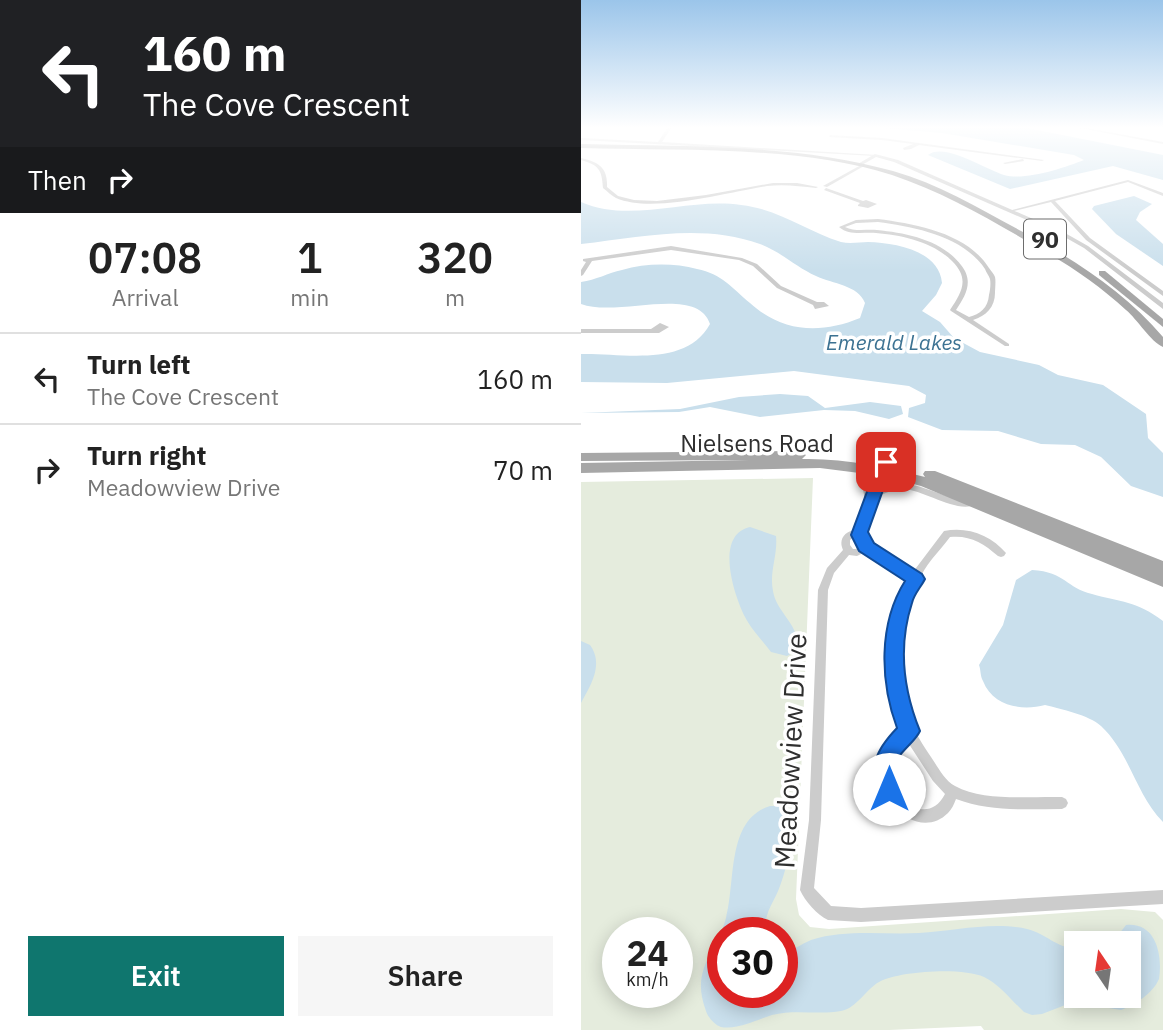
<!DOCTYPE html>
<style>
:root{--surface:#fff;--page:#f6f6f6;--text:#222;--muted:#767676;--line:#e0e0e0;--accent:#0f766e}
body{margin:0;font-family:"IBM Plex Sans",sans-serif;background:var(--page);color:var(--text);height:100vh;display:flex;flex-direction:column;font-size:26px;white-space:nowrap}
*{box-sizing:border-box;margin:0}
p{font-size:23px;color:var(--muted)}
.icon{flex:none;width:38px;height:38px;fill:none;stroke:currentColor;stroke-width:2;stroke-linecap:round;stroke-linejoin:round}
.map{position:relative;flex:1;overflow:hidden}
.sheet{display:flex;flex-direction:column;background:var(--surface);width:581px}
.sheet>*{flex:none}
.guide{background:#202124;color:#fff;overflow:hidden}
.needle{width:46px;rotate:347deg}
.buttons{position:absolute;left:483px;top:931px;display:grid;gap:14px}
.buttons a{display:grid;place-items:center;width:77px;height:77px;border-radius:0px;background:var(--surface);box-shadow:0 4px 18px #0003;font-size:35px}
.speed{position:absolute;left:21px;top:917px;display:flex;gap:14px;font-size:35px;font-weight:700;text-align:center}
.speed>*{display:grid;place-content:center;width:91px;height:91px;border-radius:50%;background:var(--surface);box-shadow:0 4px 18px #0003;line-height:1}
.speed small{font-size:18px;font-weight:400}
.speed .limit{border:10px solid #d22;background:#fff;color:#111}
.pin{position:absolute;display:grid;place-items:center;width:60px;height:60px;color:#fff;margin:-30px;border-radius:14px;box-shadow:0 4px 10px #0006}
.me{position:absolute;width:77px;margin:-38px;rotate:0deg;stroke-linejoin:round;filter:drop-shadow(0 0 5px #0008)}
.turn{display:flex;align-items:center;gap:24px;height:147px;padding:0 28px;font-size:32px}
.turn .icon{width:91px;height:91px;stroke-width:2.5}
.turn b{display:block;font-size:49px;line-height:60px}
.then{display:flex;align-items:center;height:66px;padding:0 28px;background:#0003;gap:14px;font-size:26px}
.eta{display:flex;justify-content:space-evenly;align-items:center;height:119px;text-align:center}
.eta b{font-size:42px;font-weight:600;line-height:49px}
.button{display:flex;gap:14px;margin-top:auto;padding:14px 28px}
.button a{flex:1;height:80px;border-radius:0px;background:var(--accent);color:#fff;font-size:28px;font-weight:600;line-height:80px;text-align:center}
.button a+a{background:var(--page);color:var(--text)}
ul{padding:0;list-style:none}
li{display:flex;align-items:center;gap:21px;height:91px;padding:0 28px;border-top:2px solid var(--line)}
li div{flex:1}
li b{display:block;font-size:26px}
li em{font-style:normal}
main{display:flex;flex:1;min-height:0}
.map>svg:first-child{display:block}
.green{fill:#e5ecdd;fill-rule:evenodd}
.water{fill:#c9dfec}
.lines{fill:none;stroke-linecap:round;stroke-linejoin:round}
.minor{fill:#ccc;fill-rule:evenodd}
.tertiary{fill:#ccc;fill-rule:evenodd}
.primary{fill:#a7a7a7;fill-rule:evenodd}
.route{fill:#1a73e8;stroke:#114b97;stroke-width:2}
.labels{text-anchor:middle;dominant-baseline:central;stroke-width:7;stroke-linejoin:round;paint-order:stroke}
.far-water-label{font-size:21px;font-style:italic;fill:#3c7292;stroke:#fff}
.shield{fill:#fff;stroke:#6d6d6d;stroke-width:2}
.shield-label{font-size:23px;font-weight:bold;fill:#2f2f2f}
.street-label{font-size:24px;fill:#2f2f2f;stroke:#fff}
.near-street-label{font-size:28px;fill:#2f2f2f;stroke:#fff}
</style>
<main>
<section class="sheet">
<div class="guide">
<div class="turn"><svg class="icon" aria-label="left" viewBox="0 0 24 24"><path d="M17 20v-9H6M10 6l-5 5 5 5"/></svg><div><b>160 m</b>The Cove Crescent</div></div>
<div class="then">Then<svg class="icon" aria-label="right" viewBox="0 0 24 24"><path d="M7 20v-9h11M14 6l5 5-5 5"/></svg></div>
</div>
<div class="eta">
<div><b>07:08</b><p>Arrival</p></div>
<div><b>1</b><p>min</p></div>
<div><b>320</b><p>m</p></div>
</div>
<ul>
<li><svg class="icon" aria-label="left" viewBox="0 0 24 24"><path d="M17 20v-9H6M10 6l-5 5 5 5"/></svg><div><b>Turn left</b><p>The Cove Crescent</p></div><em>160 m</em></li>
<li><svg class="icon" aria-label="right" viewBox="0 0 24 24"><path d="M7 20v-9h11M14 6l5 5-5 5"/></svg><div><b>Turn right</b><p>Meadowview Drive</p></div><em>70 m</em></li>
</ul>
<div class="button"><a>Exit</a><a>Share</a></div>
</section>
<div class="map">
<svg width="582" height="1030" viewBox="0 0 582 1030">
<rect width="100%" height="100%" fill="#fff"/>
<path class="green" d="M 232,478 L 215,899 L 218,915 L 229,927 L 248,929 L 540,909 L 574,912 L 582,920 L 582,1030 L 403,1030 L 400,1026 L 308,1030 L 0,1030 L 0,482 ZM 37,933 L 96,933 L 96,992 L 37,992 ZM 142,933 L 201,933 L 201,992 L 142,992 ZM 495,943 L 548,943 L 548,996 L 495,996 Z"/>
<g class="water">
<path d="M 290,127 L 441,127 L 582,155 L 582,180 L 532,166 L 429,189 L 347,155 C 363,142 404,169 423,175 C 444,181 483,168 503,160 L 493,155 L 361,133 Z"/>
<path d="M 553,196 L 571,204 L 559,212 L 555,220 L 582,244 L 582,266 L 535,234 L 511,209 L 513,206 Z"/>
<path d="M 0,202 C 50,224 108,197 160,205 C 197,209 225,231 260,242 C 269,244 279,242 287,242 C 314,243 358,250 361,283 L 355,295 L 341,311 L 359,322 L 373,338 L 399,352 L 458,365 L 477,375 L 522,385 L 565,414 L 567,438 L 582,453 L 582,497 L 550,486 L 520,457 L 494,445 L 460,444 L 417,431 L 361,430 L 327,417 L 328,408 L 344,403 L 345,395 L 328,386 L 213,371 L 86,383 L 0,382 L 0,354 C 42,353 105,368 129,324 C 116,284 37,318 0,304 L 0,282 C 15,280 27,273 41,270 C 65,263 93,263 116,269 C 141,274 151,288 169,303 C 202,333 240,334 279,318 L 284,303 C 277,285 252,284 235,276 C 215,267 200,252 179,244 C 122,223 59,237 0,244 Z"/>
<path d="M 199,394 L 227,396 L 244,408 L 289,402 L 320,406 L 322,414 L 308,419 L 274,411 L 243,410 L 179,417 L 129,407 L 98,412 L 0,413 L 99,409 L 158,397 Z"/>
<path d="M 169,527 L 195,536 C 197,555 188,572 192,591 C 195,610 213,621 216,639 C 218,647 213,652 206,656 L 190,652 C 182,641 170,629 164,617 C 153,595 133,535 169,527 Z"/>
<path d="M 451,570 C 485,572 485,588 511,594 C 539,602 556,601 582,621 L 582,822 C 555,795 549,753 520,726 C 508,715 480,709 464,705 C 442,711 412,707 402,681 C 399,676 400,670 398,665 L 422,625 L 435,580 Z"/>
<path d="M 0,641 L 9,645 C 23,664 10,685 0,703 Z"/>
<path d="M 189,806 L 199,806 C 217,823 207,865 199,886 C 193,903 182,913 185,933 L 142,933 L 142,992 L 201,992 L 201,955 C 211,951 220,944 230,940 C 265,929 302,935 338,933 C 373,931 412,921 446,929 C 466,934 474,947 495,949 L 495,996 L 548,996 L 548,943 L 531,943 L 545,925 C 574,922 582,953 578,979 C 572,993 554,1005 540,1010 L 492,1002 L 461,1014 L 451,1015 L 443,1012 C 431,1001 418,984 403,977 C 381,967 318,971 298,982 C 284,990 276,1008 260,1011 C 238,1015 213,1009 191,1015 C 175,1020 157,1030 140,1027 C 132,1024 126,1016 124,1008 C 110,968 136,952 145,918 C 155,881 145,820 189,806 Z"/>
</g>
<g class="lines">
<g class="minor">
<path d="M 87,127 L 91,127 L 81,142 L 296,155 L 294,156 L 0,140 L 0,138 L 77,142 Z"/>
<path d="M 494,127 L 500,127 L 582,142 L 582,144 Z"/>
<path d="M 249,135 L 301,138 L 463,160 L 461,161 L 338,145 L 330,149 L 323,150 L 322,148 L 332,144 L 301,140 L 248,137 Z"/>
<path d="M 0,158 C 17,162 27,167 26,187 L 37,196 L 53,200 L 76,201 L 125,195 L 192,183 L 216,183 L 237,187 L 235,188 C 219,186 202,184 186,186 C 146,192 72,214 35,198 C 31,196 26,191 22,188 C 21,170 18,165 0,160 Z"/>
<path d="M 442,159 L 443,161 L 424,164 L 422,163 Z"/>
<path d="M 280,165 L 283,166 L 246,187 L 242,186 Z"/>
<path d="M 547,180 L 582,193 L 582,196 L 547,182 L 474,201 L 509,238 L 582,291 L 582,296 L 505,240 L 470,202 L 429,212 L 427,211 Z"/>
<path d="M 245,188 L 282,201 L 285,200 L 296,204 L 287,208 L 277,206 L 277,205 L 279,203 L 243,190 Z"/>
<path d="M 297,219 C 335,224 386,233 408,268 C 410,271 413,274 414,277 C 415,281 414,289 414,293 C 414,307 405,316 392,320 L 428,344 L 428,346 L 424,346 L 370,311 L 369,310 C 381,292 389,279 371,261 C 352,242 321,235 295,233 C 281,232 269,236 258,227 L 275,220 ZM 297,222 C 334,227 382,236 404,269 C 405,272 408,276 409,279 C 410,284 409,291 408,295 C 407,308 399,314 388,317 L 375,310 C 385,295 393,281 380,265 C 361,240 326,233 296,230 C 285,229 274,232 264,227 L 275,223 Z"/>
<path d="M 90,246 L 161,258 L 176,264 L 200,286 L 236,302 L 243,302 L 248,306 L 234,309 L 232,305 L 196,288 L 172,266 L 158,260 L 90,250 L 11,261 L 2,275 L 0,276 L 0,270 L 5,262 L 2,261 L 2,259 Z"/>
<path d="M 79,323 L 88,327 L 78,333 L 0,333 L 0,329 L 70,329 Z"/>
<path d="M 305,459 L 309,462 L 299,488 C 328,477 343,490 370,497 C 379,500 389,498 396,503 C 380,516 343,490 323,489 C 313,489 305,493 297,496 L 283,533 L 287,539 L 288,545 L 332,572 L 363,531 C 386,526 410,535 425,553 L 423,556 L 420,557 L 417,556 C 402,543 389,535 369,537 C 359,551 342,566 338,582 L 336,583 C 313,622 314,677 329,719 C 334,733 342,745 350,757 C 357,767 363,780 374,786 C 403,802 449,796 481,797 L 485,799 L 487,803 L 485,807 L 481,809 C 446,809 409,812 375,799 C 373,804 371,809 367,813 C 338,842 292,800 297,766 C 299,751 311,740 321,729 C 301,683 303,624 328,579 L 284,552 L 276,556 L 268,555 L 253,573 L 247,590 L 240,820 L 233,888 L 250,906 L 280,908 L 582,890 L 582,904 L 280,922 L 247,920 C 236,915 224,901 219,890 L 228,820 L 237,590 L 246,568 L 262,550 C 257,539 264,531 275,530 L 285,505 L 279,474 L 273,467 L 277,464 C 288,469 288,479 290,490 L 301,462 ZM 273,537 L 277,538 L 279,541 L 279,546 L 275,549 L 272,549 L 269,545 L 269,540 ZM 326,741 L 352,781 L 364,794 C 345,831 303,793 310,764 C 312,755 320,747 326,741 Z"/>
</g>
<path class="tertiary" d="M 294,154 L 317,160 L 484,233 L 507,246 L 582,303 L 582,309 L 503,248 L 480,235 L 313,162 L 295,157 L 279,166 L 275,165 Z"/>
<g class="primary">
<path d="M 0,144 C 104,147 212,143 312,171 C 358,184 401,210 442,232 C 494,260 544,292 582,337 L 582,347 C 570,342 556,319 545,310 C 520,287 493,268 463,251 C 415,223 365,193 311,175 C 218,145 98,151 0,148 Z"/>
<path d="M 518,271 L 524,271 L 582,319 L 582,327 L 518,275 Z"/>
<path d="M 219,451 L 225,455 L 221,459 C 263,458 304,467 344,477 L 342,474 L 344,471 L 354,471 L 582,561 L 582,587 L 340,486 L 302,476 L 239,468 L 0,473 L 0,463 L 168,460 L 0,461 L 0,453 Z"/>
</g>
</g>
<linearGradient id="sky" x2="0" y2="1"><stop stop-color="#9bc5ea"/><stop offset="0.47" stop-color="#fff"/><stop offset="1" stop-color="#fff" stop-opacity="0"/></linearGradient>
<rect width="582" height="271" fill="url(#sky)"/>
<path class="route" d="M 305,457 L 312,462 L 287,532 L 293,543 L 341,574 L 344,579 C 340,587 333,594 331,603 C 317,646 322,689 339,731 C 333,744 314,754 313,769 C 313,781 321,786 316,797 L 308,800 L 300,797 C 287,767 294,751 316,728 C 299,682 297,624 324,581 L 278,551 L 270,535 L 297,462 Z"/>
<g class="labels">
<g class="far-water-label">
<text x="313" y="342">Emerald Lakes</text>
</g>
<rect class="shield" x="443" y="219.5" width="42" height="39" rx="5"/>
<g class="shield-label">
<text x="464" y="239">90</text>
</g>
<g class="street-label">
<text x="176" y="443">Nielsens Road</text>
</g>
<g class="near-street-label">
<text transform="translate(209 751) rotate(-87)">Meadowview Drive</text>
</g>
</g>
</svg>
<div class="buttons">
<a><svg class="needle" viewBox="-14 -14 28 28"><path d="M0-13l5 13h-10z" fill="#e53935"/><path d="M0 13l5-13h-10z" fill="#767676"/></svg></a>
</div>
<div class="speed"><div>24<small>km/h</small></div><div class="limit">30</div></div>
<div class="pin" style="left:305px;top:462px;background:#d93025"><svg class="icon" aria-label="arrive" viewBox="0 0 24 24"><path d="M6 21V4h12l-3 4 3 4H6"/></svg></div>
<svg class="me" style="left:308px;top:789px" viewBox="-20 -20 40 40"><circle r="19" fill="#fff"/><path d="M0-13L10 11 0 6-10 11z" fill="#1a73e8"/></svg>
</div>
</main>
